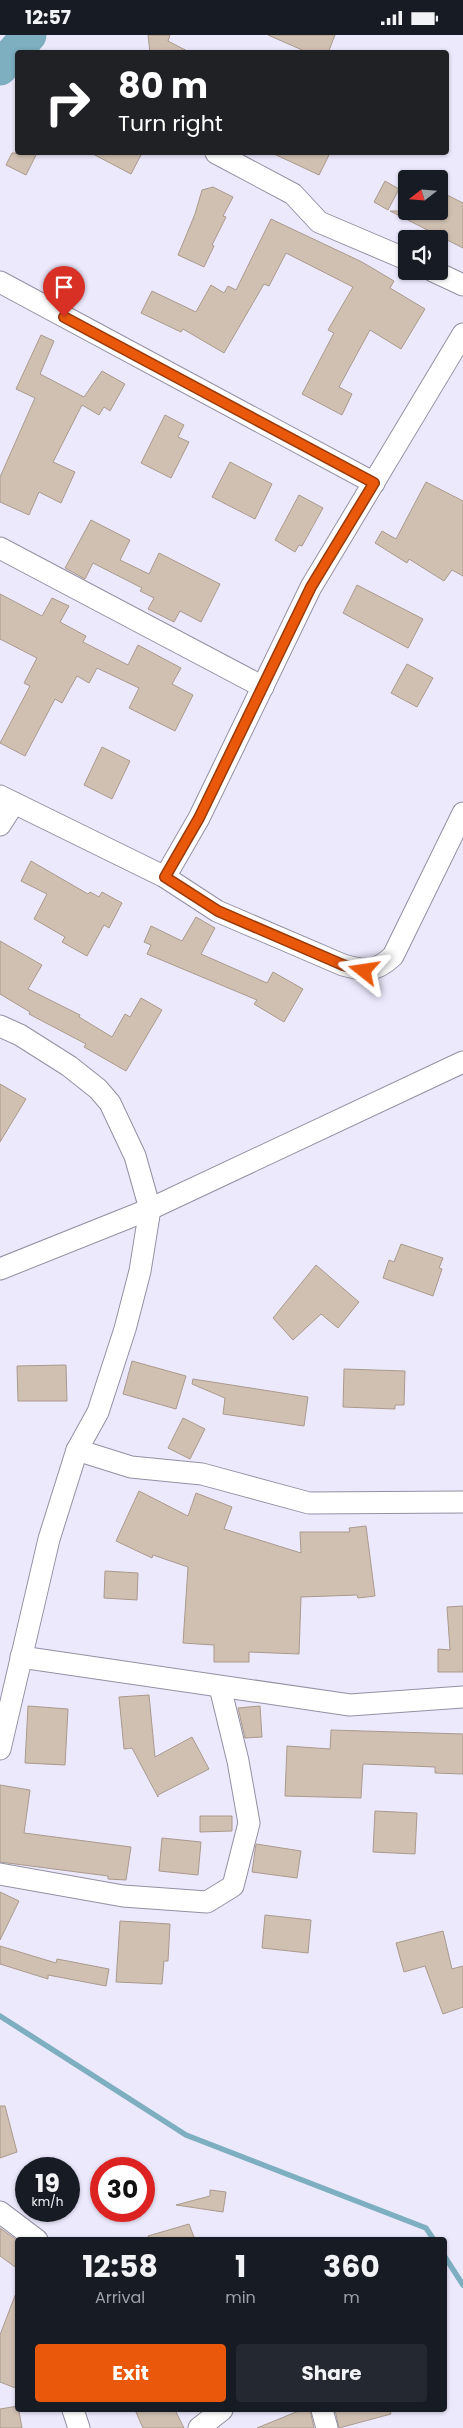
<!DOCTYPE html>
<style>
:root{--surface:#171b24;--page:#242831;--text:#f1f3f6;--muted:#9ea1a6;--accent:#ea580c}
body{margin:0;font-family:Poppins,sans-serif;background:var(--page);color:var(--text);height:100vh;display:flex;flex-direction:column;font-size:19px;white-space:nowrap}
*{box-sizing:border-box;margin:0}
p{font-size:16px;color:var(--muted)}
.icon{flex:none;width:28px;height:28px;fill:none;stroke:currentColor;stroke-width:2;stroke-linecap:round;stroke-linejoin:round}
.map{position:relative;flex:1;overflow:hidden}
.panel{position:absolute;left:15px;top:2202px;width:432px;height:175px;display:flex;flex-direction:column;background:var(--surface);border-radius:5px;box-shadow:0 1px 4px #0004}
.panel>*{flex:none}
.hud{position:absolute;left:15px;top:15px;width:434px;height:105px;border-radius:5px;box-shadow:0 1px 4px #0004;background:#202124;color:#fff;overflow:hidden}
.needle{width:32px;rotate:253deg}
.tools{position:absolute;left:398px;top:135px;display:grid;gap:10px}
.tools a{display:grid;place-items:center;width:50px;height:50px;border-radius:5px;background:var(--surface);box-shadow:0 1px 4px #0004;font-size:25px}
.speed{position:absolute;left:15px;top:2122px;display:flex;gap:10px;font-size:25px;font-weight:700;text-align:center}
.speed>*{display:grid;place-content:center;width:65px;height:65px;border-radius:50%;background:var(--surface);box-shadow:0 1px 4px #0004;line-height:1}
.speed small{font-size:12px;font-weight:400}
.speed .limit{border:8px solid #d22;background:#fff;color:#111}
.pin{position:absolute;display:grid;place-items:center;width:42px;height:42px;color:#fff;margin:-51px -21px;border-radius:50% 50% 50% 0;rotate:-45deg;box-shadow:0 0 5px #0007}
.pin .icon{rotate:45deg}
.me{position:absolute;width:55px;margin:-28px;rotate:285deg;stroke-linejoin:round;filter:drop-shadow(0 0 4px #0008)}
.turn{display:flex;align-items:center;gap:18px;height:105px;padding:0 20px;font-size:22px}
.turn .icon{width:65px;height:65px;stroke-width:2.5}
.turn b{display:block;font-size:35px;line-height:42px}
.eta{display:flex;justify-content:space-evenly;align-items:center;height:85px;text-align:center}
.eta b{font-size:30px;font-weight:700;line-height:35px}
.action{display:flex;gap:10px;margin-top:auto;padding:10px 20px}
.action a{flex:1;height:58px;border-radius:5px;background:var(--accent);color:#fff;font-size:20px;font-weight:700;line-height:58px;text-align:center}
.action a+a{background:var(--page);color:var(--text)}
.status{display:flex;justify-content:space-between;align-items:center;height:35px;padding:0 25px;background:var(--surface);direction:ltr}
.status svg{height:14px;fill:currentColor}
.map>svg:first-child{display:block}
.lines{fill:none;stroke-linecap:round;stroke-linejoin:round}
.stream{stroke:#7dafc0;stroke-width:5.5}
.river{stroke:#7dafc0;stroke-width:35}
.building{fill:#d0c0b2;stroke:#aa9a8d}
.minor-casing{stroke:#9390a2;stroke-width:23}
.minor{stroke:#fff;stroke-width:21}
.route-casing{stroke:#983908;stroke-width:12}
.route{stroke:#ea580c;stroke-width:9}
</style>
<div class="status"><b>12:57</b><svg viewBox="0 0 49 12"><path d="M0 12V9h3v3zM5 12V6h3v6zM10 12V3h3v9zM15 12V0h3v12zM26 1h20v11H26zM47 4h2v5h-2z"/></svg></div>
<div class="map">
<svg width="463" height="2393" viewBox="0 0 463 2393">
<rect width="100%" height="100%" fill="#ede9fd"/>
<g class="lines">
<g class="stream">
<path d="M 0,1981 L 186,2100 L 426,2193 L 434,2205"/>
<path d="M 445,2222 L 463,2250"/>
</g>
<path class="river" d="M 0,33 L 29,0"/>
</g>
<g class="building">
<path d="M 148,0 L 170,0 L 168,6 L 191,18 L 150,18 Z"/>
<path d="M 268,0 L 335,0 L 328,18 L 309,18 Z"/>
<path d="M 12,118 L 37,118 L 26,140 L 6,130 Z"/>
<path d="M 91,118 L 142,118 L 131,139 Z"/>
<path d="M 272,118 L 330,118 L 319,140 Z"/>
<path d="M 385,146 L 399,154 L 388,175 L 374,167 Z"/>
<path d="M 213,152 L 233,162 L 223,181 L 226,182 L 212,210 L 214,211 L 204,232 L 178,220 L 195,179 L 202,155 Z"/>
<path d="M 439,156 L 463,168 L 463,213 L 390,176 L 439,176 Z"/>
<path d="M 271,184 L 362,227 L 394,246 L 390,253 L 425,274 L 401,314 L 370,295 L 339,352 L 352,359 L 342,380 L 302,359 L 334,298 L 328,295 L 353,252 L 286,218 L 269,251 L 264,249 L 224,318 L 183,294 L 181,297 L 141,278 L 152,256 L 196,277 L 211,250 L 224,258 L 228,251 L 236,255 Z"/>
<path d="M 41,300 L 54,306 L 40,339 L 84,362 L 102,336 L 125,349 L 110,376 L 104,372 L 99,380 L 82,370 L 53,427 L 75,437 L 61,468 L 39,457 L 29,480 L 0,467 L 0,442 L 35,363 L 16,354 Z"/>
<path d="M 165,380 L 184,390 L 178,402 L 189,407 L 171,443 L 141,428 Z"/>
<path d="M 230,427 L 272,449 L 255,484 L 212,462 Z"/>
<path d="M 426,447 L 463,466 L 463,541 L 452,535 L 444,546 L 409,524 L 407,528 L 375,508 L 382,496 L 396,504 Z"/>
<path d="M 299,460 L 323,473 L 302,511 L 299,510 L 295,517 L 275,505 Z"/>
<path d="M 91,485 L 130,505 L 120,525 L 149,539 L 159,518 L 220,549 L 201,587 L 180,576 L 174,587 L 148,574 L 154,563 L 140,556 L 142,553 L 93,528 L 85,544 L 65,533 Z"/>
<path d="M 357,550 L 423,584 L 408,613 L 343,578 Z"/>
<path d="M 0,559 L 42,581 L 52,563 L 69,571 L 60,587 L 86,601 L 83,607 L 128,630 L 138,610 L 181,633 L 172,649 L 193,660 L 175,696 L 129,673 L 139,653 L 97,633 L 89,648 L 77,641 L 62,668 L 55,664 L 25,721 L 0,708 L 30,651 L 24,648 L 37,623 L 0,604 Z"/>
<path d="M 407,629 L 433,643 L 417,672 L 391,658 Z"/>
<path d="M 102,712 L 130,726 L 112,764 L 84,750 Z"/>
<path d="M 31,826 L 88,859 L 90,857 L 99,862 L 102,857 L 122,868 L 109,893 L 104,890 L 87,921 L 62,907 L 65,902 L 34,884 L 47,859 L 21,846 Z"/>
<path d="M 196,882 L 215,893 L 201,919 L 267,948 L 273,937 L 303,954 L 284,987 L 254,969 L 257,965 L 147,919 L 151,910 L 144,907 L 151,891 L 182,906 Z"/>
<path d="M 0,906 L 42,930 L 28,954 L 80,980 L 79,982 L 112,1002 L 125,979 L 130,982 L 141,963 L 162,975 L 126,1036 L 84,1012 L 86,1009 L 29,979 L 30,977 L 0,959 Z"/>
<path d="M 0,1049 L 26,1064 L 0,1107 Z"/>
<path d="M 401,1209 L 443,1223 L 439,1233 L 442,1234 L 433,1261 L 383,1243 L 389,1225 L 394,1227 Z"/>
<path d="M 316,1230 L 359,1267 L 338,1293 L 321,1279 L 293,1305 L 273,1283 Z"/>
<path d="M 132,1326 L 186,1341 L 176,1374 L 123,1359 Z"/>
<path d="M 66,1330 L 67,1366 L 18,1366 L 17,1331 Z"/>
<path d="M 344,1334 L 405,1336 L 404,1370 L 395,1370 L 395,1374 L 343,1372 Z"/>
<path d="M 193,1344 L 308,1362 L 304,1391 L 223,1379 L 225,1363 L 192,1349 Z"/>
<path d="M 183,1383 L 205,1394 L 190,1424 L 168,1413 Z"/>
<path d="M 139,1456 L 188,1481 L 196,1458 L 232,1472 L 224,1494 L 301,1518 L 300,1497 L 350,1497 L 349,1493 L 366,1491 L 375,1561 L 358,1563 L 357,1560 L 301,1562 L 299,1619 L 249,1617 L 249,1627 L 214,1627 L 214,1610 L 183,1608 L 188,1532 L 153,1520 L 152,1523 L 116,1506 Z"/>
<path d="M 105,1536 L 138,1538 L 137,1565 L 104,1563 Z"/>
<path d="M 463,1571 L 463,1637 L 438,1637 L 438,1614 L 450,1615 L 447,1572 Z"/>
<path d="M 149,1660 L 155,1722 L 192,1702 L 209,1734 L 158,1760 L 158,1762 L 132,1713 L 124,1714 L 119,1662 Z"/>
<path d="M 28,1671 L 68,1674 L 65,1730 L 25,1728 Z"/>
<path d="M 260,1671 L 262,1702 L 245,1703 L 238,1673 Z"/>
<path d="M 331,1695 L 463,1699 L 463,1739 L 435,1738 L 435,1732 L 363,1729 L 361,1763 L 285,1761 L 287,1711 L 330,1714 Z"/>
<path d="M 0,1750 L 30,1755 L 24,1798 L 131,1812 L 126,1845 L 108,1844 L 108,1841 L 0,1827 Z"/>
<path d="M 375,1776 L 417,1778 L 415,1819 L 373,1817 Z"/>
<path d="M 200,1781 L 232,1781 L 232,1796 L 200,1797 Z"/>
<path d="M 162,1803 L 201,1807 L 198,1840 L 159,1836 Z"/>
<path d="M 256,1809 L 301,1816 L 297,1843 L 252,1837 Z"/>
<path d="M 0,1857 L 19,1866 L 0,1905 Z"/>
<path d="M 265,1880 L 311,1885 L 308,1918 L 262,1913 Z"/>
<path d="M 120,1886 L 170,1889 L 168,1926 L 164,1926 L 162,1949 L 116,1947 Z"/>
<path d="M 443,1896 L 452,1934 L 463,1931 L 463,1972 L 443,1979 L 425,1931 L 404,1937 L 396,1908 Z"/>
<path d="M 0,1911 L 56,1928 L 57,1924 L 109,1934 L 106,1951 L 48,1940 L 48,1944 L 0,1929 Z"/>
<path d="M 0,2071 L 5,2071 L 17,2117 L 0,2123 Z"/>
<path d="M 210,2155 L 226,2157 L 223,2177 L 176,2170 L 210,2161 Z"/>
<path d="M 189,2189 L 195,2205 L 149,2205 L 148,2201 Z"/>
<path d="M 0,2193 L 18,2206 L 18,2234 L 0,2221 Z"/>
<path d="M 16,2258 L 18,2259 L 18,2354 L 0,2347 L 0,2300 Z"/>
<path d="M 18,2371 L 22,2393 L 0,2393 L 0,2374 Z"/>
<path d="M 135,2375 L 175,2375 L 184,2393 L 143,2393 Z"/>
<path d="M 301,2375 L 310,2375 L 314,2393 L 257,2393 Z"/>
<path d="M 335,2375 L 390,2375 L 391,2379 L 339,2393 Z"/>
</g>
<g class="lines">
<defs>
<g id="minor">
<path d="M 216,118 L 293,159 L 319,187 L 406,224"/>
<path d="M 433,236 L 463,250"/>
<path d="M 0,247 L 374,448"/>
<path d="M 0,513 L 263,652"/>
<path d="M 0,761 L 165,842 L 217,876 L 343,930 C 365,936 375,938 393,921 L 463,778"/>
<path d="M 0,790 L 14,768"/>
<path d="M 165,842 L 199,783 L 311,552 L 463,299"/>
<path d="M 0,991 L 20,1000 L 69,1031 L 98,1054 L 110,1068 L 135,1121 L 150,1174 L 140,1236 L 125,1294 L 98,1377 L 77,1415 L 49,1504 L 0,1714"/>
<path d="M 0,1234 L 150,1174 L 463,1027"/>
<path d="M 77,1415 L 131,1432 L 202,1439 L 309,1468 L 463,1467"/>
<path d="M 21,1622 L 350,1670 L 463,1662"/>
<path d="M 0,1839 L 123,1861 L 207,1867 L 233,1851 L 249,1788 L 238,1726 L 220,1652"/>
<path d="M 0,2177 L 37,2205"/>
<path d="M 73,2375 L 79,2393"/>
<path d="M 322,2375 L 327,2393"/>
<path d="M 199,2393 L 222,2375"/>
</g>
</defs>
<use href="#minor" class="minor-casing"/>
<use href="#minor" class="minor"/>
</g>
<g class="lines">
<defs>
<path id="route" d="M 64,282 L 374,448 L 311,552 L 199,783 L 165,842 L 218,876 L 343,930 L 364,936"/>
</defs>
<use href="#route" class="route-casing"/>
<use href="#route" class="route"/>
</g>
</svg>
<div class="tools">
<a><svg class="needle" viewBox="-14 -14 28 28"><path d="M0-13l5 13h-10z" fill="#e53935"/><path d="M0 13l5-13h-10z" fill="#9ea1a6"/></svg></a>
<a><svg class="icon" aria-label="sound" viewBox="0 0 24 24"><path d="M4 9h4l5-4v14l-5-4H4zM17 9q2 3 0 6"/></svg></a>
</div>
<div class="speed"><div>19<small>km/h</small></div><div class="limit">30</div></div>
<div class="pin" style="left:64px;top:282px;background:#d93025"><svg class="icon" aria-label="arrive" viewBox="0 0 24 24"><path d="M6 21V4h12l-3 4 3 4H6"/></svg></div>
<svg class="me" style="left:364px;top:936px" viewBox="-20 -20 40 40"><path d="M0-17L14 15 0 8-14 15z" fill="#ea580c" stroke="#fff" stroke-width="4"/></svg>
<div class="hud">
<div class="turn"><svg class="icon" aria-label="right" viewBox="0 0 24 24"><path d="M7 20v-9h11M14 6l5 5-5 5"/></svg><div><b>80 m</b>Turn right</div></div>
</div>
<section class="panel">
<div class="eta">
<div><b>12:58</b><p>Arrival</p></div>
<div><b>1</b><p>min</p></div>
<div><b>360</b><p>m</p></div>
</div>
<div class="action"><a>Exit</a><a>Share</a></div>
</section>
</div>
